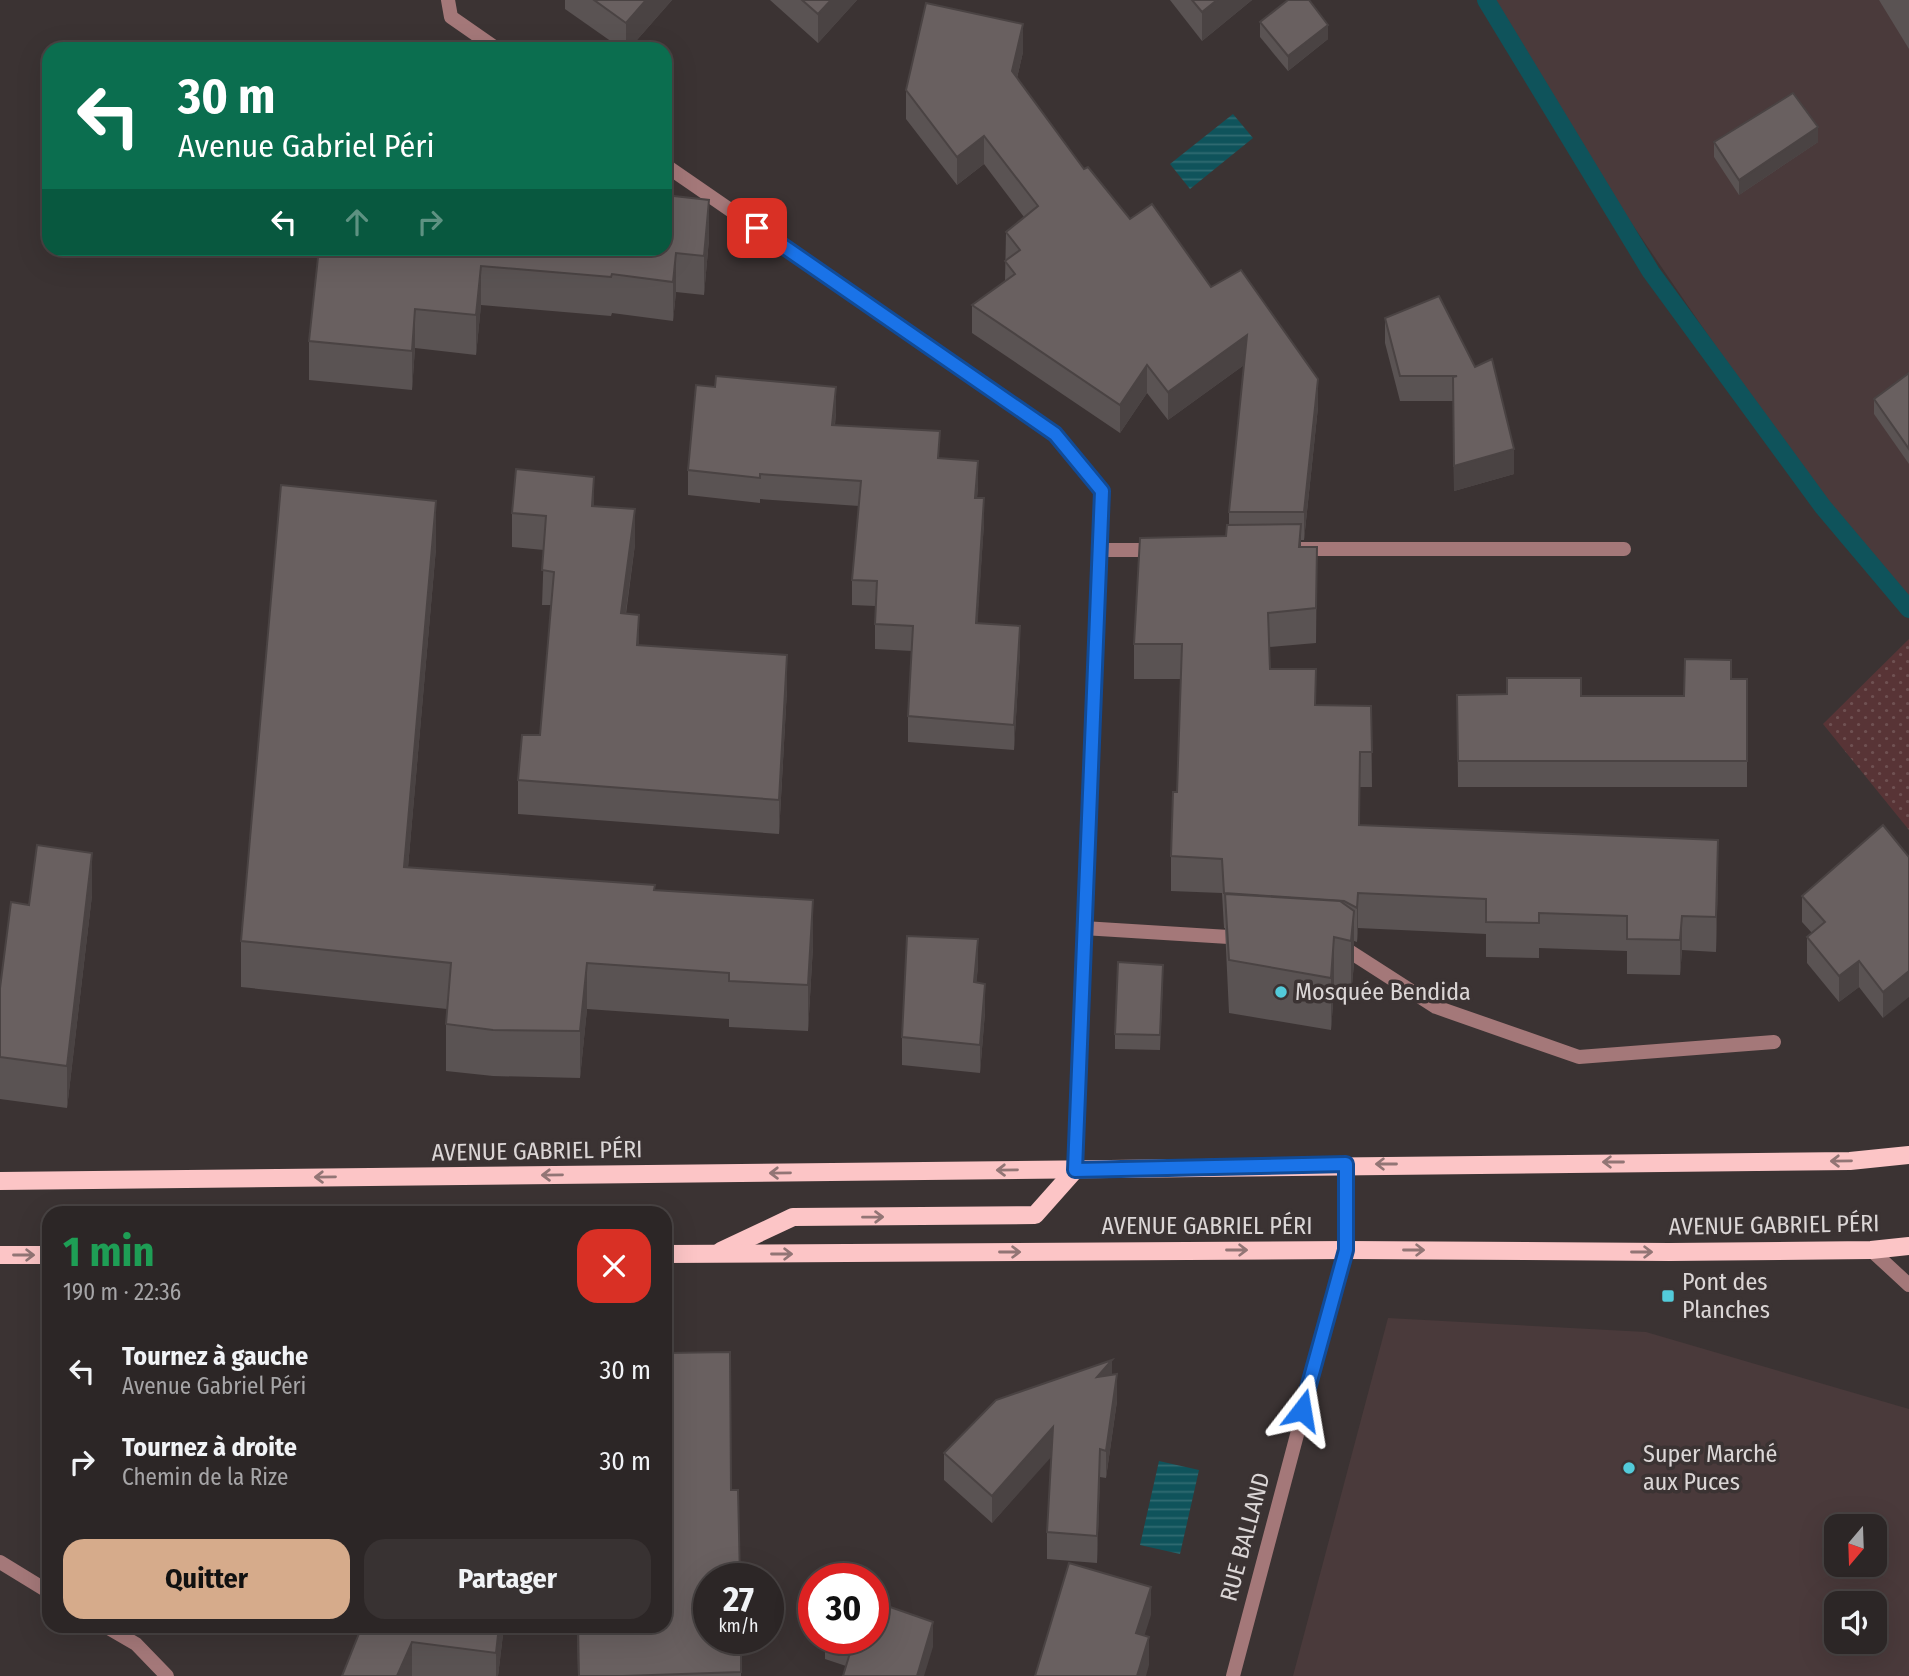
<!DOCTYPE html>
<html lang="fr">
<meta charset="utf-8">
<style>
:root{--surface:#2c2626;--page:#383232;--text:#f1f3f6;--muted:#a6a5a7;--line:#484343;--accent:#d6ab8b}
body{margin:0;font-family:"Fira Sans Condensed",sans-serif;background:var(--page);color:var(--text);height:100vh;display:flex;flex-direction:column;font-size:26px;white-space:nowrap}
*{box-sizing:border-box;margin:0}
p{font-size:23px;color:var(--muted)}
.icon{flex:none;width:38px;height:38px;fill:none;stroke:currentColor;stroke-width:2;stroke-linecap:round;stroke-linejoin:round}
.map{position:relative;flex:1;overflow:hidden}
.details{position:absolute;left:42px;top:1206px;width:630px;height:427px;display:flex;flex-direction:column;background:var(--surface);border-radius:21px;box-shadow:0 7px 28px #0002,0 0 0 2px var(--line)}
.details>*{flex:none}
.top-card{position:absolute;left:42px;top:42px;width:630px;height:214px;border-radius:21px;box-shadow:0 7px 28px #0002,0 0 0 2px var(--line);background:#0b6e4f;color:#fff;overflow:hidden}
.needle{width:46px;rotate:199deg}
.buttons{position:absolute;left:1824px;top:1514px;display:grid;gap:14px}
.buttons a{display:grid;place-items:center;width:63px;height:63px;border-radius:14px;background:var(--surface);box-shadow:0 7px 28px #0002,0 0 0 2px var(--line);font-size:35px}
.speed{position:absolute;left:693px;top:1563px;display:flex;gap:14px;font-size:35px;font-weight:700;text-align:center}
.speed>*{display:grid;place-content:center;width:91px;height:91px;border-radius:50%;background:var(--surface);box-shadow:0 7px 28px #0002,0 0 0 2px var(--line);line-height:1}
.speed small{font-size:18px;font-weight:400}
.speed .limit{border:10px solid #d22;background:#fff;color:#111}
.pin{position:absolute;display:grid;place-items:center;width:60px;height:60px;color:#fff;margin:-30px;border-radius:14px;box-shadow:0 4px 10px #0006}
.me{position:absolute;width:77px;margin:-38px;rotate:14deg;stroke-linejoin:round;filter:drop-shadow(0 0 5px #0008)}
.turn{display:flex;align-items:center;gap:24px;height:147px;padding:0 21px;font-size:32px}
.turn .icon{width:91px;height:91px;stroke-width:2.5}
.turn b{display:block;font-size:49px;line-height:60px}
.lanes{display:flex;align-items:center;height:66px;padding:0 21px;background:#0003;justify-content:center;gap:35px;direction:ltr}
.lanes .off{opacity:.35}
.round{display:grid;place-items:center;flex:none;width:74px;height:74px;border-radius:21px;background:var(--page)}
.overview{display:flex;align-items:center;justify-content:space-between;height:119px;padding:0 21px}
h1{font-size:42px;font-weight:700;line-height:52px;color:#1e9e55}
.button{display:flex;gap:14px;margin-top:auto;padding:14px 21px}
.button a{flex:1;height:80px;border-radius:21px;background:var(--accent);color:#111;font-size:28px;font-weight:700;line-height:80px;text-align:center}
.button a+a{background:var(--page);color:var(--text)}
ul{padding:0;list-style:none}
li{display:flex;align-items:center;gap:21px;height:91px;padding:0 21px}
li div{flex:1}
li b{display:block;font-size:26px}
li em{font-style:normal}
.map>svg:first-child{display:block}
.built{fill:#4a3a3b;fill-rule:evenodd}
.park{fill:url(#park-dots)}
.water{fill:url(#water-rules)}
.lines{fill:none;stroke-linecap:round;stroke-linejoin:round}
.stream{stroke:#0f535b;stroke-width:18}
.minor{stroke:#a47879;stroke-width:14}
.primary{stroke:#fcc5c6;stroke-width:18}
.wall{fill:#5a5353}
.shaded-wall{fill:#4a4343}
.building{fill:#696060;stroke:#4a4343;stroke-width:2}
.oneway{stroke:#927575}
.route-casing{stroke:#114b97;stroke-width:18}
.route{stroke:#1a73e8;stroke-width:12}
.poi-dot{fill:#53cbda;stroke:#3b3333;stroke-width:2.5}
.labels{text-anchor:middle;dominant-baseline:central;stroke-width:7;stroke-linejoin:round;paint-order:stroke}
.poi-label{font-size:24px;fill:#dbd6d6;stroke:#3b3333;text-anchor:start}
.street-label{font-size:24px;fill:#dbd6d6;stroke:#3b3333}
</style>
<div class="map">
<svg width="1909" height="1676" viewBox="0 0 1909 1676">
<defs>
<pattern id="park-dots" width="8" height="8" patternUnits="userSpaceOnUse" patternTransform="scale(1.75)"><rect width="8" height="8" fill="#583436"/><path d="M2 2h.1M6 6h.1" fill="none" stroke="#6f5152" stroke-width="1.8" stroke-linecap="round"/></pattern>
<pattern id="water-rules" width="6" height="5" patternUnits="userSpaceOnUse" patternTransform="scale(1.75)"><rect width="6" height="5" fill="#0f535b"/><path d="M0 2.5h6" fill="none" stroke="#316b72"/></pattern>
</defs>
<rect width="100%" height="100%" fill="#3b3333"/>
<g class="built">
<path d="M 1490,0 L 1909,0 L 1909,600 L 1830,506 L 1712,341 L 1602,180 L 1582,144 L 1557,110 L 1511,27 Z"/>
<path d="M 1388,1318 L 1646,1332 L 1909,1409 L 1909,1676 L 1293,1676 ZM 1836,1526 L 1874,1526 L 1874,1564 L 1836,1564 ZM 1836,1603 L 1874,1603 L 1874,1642 L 1836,1642 Z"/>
</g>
<path class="park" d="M 1909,639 L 1909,830 L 1823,724 Z"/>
<g class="water">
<path d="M 1233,114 L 1253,138 L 1190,189 L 1170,164 Z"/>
<path d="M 1159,1461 L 1199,1470 L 1180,1554 L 1140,1545 Z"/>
</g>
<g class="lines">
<path class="stream" d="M 1486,0 L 1651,272 L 1823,507 L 1909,609"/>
<g class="minor">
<path d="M 448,0 L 451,17 L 497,49"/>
<path d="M 665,165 L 1055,434 L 1102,491 L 1075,1170"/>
<path d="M 1300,549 L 1624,549"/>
<path d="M 1099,550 L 1157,550"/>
<path d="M 1083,928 L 1245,938"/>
<path d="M 1338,944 L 1436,1007 L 1579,1057 L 1774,1042"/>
<path d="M 1871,1250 L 1909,1285"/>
<path d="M 0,1562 L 49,1592"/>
<path d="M 105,1626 L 136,1644 L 167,1676"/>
<path d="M 1233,1676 L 1346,1250 L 1346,1164"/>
</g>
<g class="primary">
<path d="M 0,1181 L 1850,1161 L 1909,1155"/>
<path d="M 721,1251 L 793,1217 L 1035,1215 L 1075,1170"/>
<path d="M 665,1254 L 1346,1250 L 1669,1252 L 1871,1250 L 1909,1246"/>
<path d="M 0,1255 L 49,1255"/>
</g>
</g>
<g class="wall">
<path d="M 565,0 L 672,0 L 629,49 L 622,49 L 565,9 Z"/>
<path d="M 770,0 L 857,0 L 818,43 Z"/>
<path d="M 1170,0 L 1252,0 L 1202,41 Z"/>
<path d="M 1879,0 L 1909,0 L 1909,49 Z"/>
<path d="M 1260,22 L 1328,39 L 1288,71 L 1260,37 Z"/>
<path d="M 1023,52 L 1017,78 L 1084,169 L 1130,219 L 1211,287 L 1318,407 L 1304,540 L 1301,540 L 1301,547 L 1317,547 L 1316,643 L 1269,647 L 1270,669 L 1316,705 L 1371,706 L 1372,787 L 1360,787 L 1359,825 L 1718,875 L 1716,952 L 1682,950 L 1680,975 L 1627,974 L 1627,951 L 1539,948 L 1539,958 L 1486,957 L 1486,934 L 1358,928 L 1357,942 L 1354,941 L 1354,964 L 1351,994 L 1334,990 L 1331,1030 L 1229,1013 L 1225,928 L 1224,928 L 1222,893 L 1171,891 L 1171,856 L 1177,792 L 1181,679 L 1134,679 L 1134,644 L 1226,536 L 1229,525 L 1229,512 L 1244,365 L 1168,420 L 1147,393 L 1120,433 L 972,333 L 972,305 L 1005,281 L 1006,232 L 1024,217 L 984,164 L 957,185 L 906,119 L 906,90 Z"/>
<path d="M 1714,142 L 1818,142 L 1739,195 L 1714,157 Z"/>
<path d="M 709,239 L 704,295 L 676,292 L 673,321 L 612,313 L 611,316 L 481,305 L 476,355 L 415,348 L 412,390 L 309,380 L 309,341 L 319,248 Z"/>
<path d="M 1439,296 L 1514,474 L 1454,491 L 1453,401 L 1400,401 L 1385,343 L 1385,318 Z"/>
<path d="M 1909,373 L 1909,464 L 1874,414 L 1874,399 Z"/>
<path d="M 836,412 L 835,425 L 940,458 L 978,486 L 977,498 L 984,523 L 977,623 L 1020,651 L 1014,750 L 908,742 L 908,716 L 912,651 L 875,649 L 875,606 L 852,605 L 852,580 L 859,506 L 760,499 L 760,503 L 688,495 L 688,470 Z"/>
<path d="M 594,506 L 635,544 L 626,614 L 639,646 L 787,689 L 779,834 L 518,814 L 518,780 L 540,735 L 551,605 L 542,605 L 544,550 L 512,547 L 512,513 Z"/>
<path d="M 436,548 L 408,867 L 655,890 L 813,946 L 808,1031 L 729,1027 L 729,1019 L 587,1009 L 580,1078 L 493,1076 L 446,1071 L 446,1024 L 447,1009 L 241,987 L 241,941 Z"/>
<path d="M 1731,679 L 1747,679 L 1747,787 L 1458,787 L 1457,695 L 1684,696 Z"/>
<path d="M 1909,857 L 1883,1018 L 1859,987 L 1839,1002 L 1807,963 L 1807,937 L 1812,933 L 1802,922 L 1802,896 Z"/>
<path d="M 92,895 L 67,1108 L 0,1099 L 0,988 L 29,905 Z"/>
<path d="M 978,967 L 976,982 L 985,1012 L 980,1073 L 902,1065 L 902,1037 Z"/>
<path d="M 1163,980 L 1160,1050 L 1115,1049 L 1115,1034 Z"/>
<path d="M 1112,1375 L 1117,1401 L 1106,1478 L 1100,1477 L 1097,1563 L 1047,1559 L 1047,1532 L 1051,1456 L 992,1523 L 944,1480 L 944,1453 Z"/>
<path d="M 731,1490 L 741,1638 L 741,1676 L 578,1676 L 577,1626 L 665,1626 Z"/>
<path d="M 362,1626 L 504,1626 L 498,1676 L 342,1676 Z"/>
<path d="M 825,1638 L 873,1638 L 933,1647 L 846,1666 L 825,1659 Z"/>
</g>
<g class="shaded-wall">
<path d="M 646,0 L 672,0 L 629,49 L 626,49 L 626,23 Z"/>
<path d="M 831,0 L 857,0 L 818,43 L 818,14 Z"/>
<path d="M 1217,0 L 1252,0 L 1202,41 L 1202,12 Z"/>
<path d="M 1023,24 L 1023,52 L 1012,99 L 1012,71 Z"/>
<path d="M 1328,25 L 1328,39 L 1288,71 L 1288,56 Z"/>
<path d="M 1818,127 L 1818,142 L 1739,195 L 1739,180 Z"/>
<path d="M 984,136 L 984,164 L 957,185 L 957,157 Z"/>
<path d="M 709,200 L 709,239 L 704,295 L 704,256 Z"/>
<path d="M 676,253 L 676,292 L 673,321 L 673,282 Z"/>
<path d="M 481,266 L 481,305 L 476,355 L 476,315 Z"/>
<path d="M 415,309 L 415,348 L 412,390 L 412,351 Z"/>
<path d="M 1247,335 L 1247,363 L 1168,420 L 1168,392 Z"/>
<path d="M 1147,365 L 1147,393 L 1120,433 L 1120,405 Z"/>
<path d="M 1318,379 L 1318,407 L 1304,540 L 1304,512 Z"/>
<path d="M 836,387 L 836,412 L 832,450 L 832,425 Z"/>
<path d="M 1514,449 L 1514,474 L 1454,491 L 1454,466 Z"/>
<path d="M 978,461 L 978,486 L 975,523 L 975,498 Z"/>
<path d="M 594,477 L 594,511 L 592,506 Z"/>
<path d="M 984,498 L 984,523 L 976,648 L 976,623 Z"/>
<path d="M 436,501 L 436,548 L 404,913 L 404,867 Z"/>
<path d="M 635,509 L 635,544 L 621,647 L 621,613 Z"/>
<path d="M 1301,524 L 1301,559 L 1299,547 Z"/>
<path d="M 639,615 L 639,649 L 637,645 Z"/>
<path d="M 1020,626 L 1020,651 L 1014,750 L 1014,725 Z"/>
<path d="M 787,655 L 787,689 L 779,834 L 779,800 Z"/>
<path d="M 1718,840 L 1718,875 L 1716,952 L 1716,917 Z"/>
<path d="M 92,853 L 92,895 L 67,1108 L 67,1066 Z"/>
<path d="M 1358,893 L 1358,928 L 1357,942 L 1357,908 Z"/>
<path d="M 813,900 L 813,946 L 808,1031 L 808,985 Z"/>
<path d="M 1354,911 L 1354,964 L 1351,994 L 1351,941 Z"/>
<path d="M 1682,916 L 1682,950 L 1680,975 L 1680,940 Z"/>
<path d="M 1334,937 L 1334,990 L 1331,1030 L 1331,978 Z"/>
<path d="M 978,939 L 978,967 L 974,1011 L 974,982 Z"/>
<path d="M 1859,961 L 1859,987 L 1839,1002 L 1839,976 Z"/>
<path d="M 587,963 L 587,1009 L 580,1078 L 580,1031 Z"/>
<path d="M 1909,971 L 1909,997 L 1883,1018 L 1883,992 Z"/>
<path d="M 985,984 L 985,1012 L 980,1073 L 980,1045 Z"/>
<path d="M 1112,1360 L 1112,1387 L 1097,1377 Z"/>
<path d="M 1117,1374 L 1117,1401 L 1106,1478 L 1106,1451 Z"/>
<path d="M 1053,1427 L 1053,1455 L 992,1523 L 992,1496 Z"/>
<path d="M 1100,1449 L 1100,1477 L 1097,1563 L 1097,1536 Z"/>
<path d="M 1151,1587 L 1151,1615 L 1136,1662 L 1136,1633 Z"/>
<path d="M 933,1622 L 933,1647 L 924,1676 L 917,1676 Z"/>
<path d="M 499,1626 L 504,1626 L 498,1676 L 496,1676 L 496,1653 Z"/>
<path d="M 1149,1637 L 1149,1665 L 1146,1676 L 1137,1676 Z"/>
<path d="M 412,1642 L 412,1676 L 397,1676 Z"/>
</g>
<g class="building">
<path d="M 594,0 L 646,0 L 626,23 Z"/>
<path d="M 802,0 L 831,0 L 818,14 Z"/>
<path d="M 1192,0 L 1217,0 L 1202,12 Z"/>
<path d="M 1288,0 L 1309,0 L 1328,25 L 1288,56 L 1260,22 Z"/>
<path d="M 926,3 L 1023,24 L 1012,71 L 1084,169 L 1088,167 L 1130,219 L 1152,204 L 1211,287 L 1241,270 L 1318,379 L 1304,512 L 1229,512 L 1247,335 L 1168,392 L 1147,365 L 1120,405 L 972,305 L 1015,274 L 1005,261 L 1020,250 L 1006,232 L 1038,206 L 984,136 L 957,157 L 906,90 Z"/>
<path d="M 1793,93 L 1818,127 L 1739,180 L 1714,142 Z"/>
<path d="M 665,195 L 709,200 L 704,256 L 676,253 L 673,282 L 612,274 L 611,277 L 481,266 L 476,315 L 415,309 L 412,351 L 309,341 L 319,248 L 665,248 Z"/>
<path d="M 1439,296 L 1475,367 L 1492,359 L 1514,449 L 1454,466 L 1453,377 L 1457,376 L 1400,376 L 1385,318 Z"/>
<path d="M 1909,373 L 1909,449 L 1874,399 Z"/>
<path d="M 716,376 L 836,387 L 832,425 L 940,431 L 938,458 L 978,461 L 975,498 L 984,498 L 976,623 L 1020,626 L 1014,725 L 908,716 L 913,626 L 875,624 L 877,581 L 852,580 L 861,481 L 760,474 L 760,478 L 688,470 L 696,385 L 715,387 Z"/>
<path d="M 516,469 L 594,477 L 592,506 L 635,509 L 621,613 L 639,615 L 637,645 L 787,655 L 779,800 L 518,780 L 522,735 L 540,735 L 554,572 L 542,570 L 546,516 L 512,513 Z"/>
<path d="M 281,485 L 436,501 L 404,867 L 655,885 L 654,890 L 813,900 L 808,985 L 729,981 L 729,973 L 587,963 L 580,1031 L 493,1030 L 446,1024 L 451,963 L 241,941 Z"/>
<path d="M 1301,524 L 1299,547 L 1317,547 L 1316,608 L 1268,613 L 1270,669 L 1316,669 L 1315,705 L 1371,706 L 1372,752 L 1360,752 L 1359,825 L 1718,840 L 1716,917 L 1682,916 L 1680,940 L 1627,939 L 1627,916 L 1539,913 L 1539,923 L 1486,922 L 1486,899 L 1358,893 L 1357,908 L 1344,901 L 1224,893 L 1222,859 L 1171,856 L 1173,792 L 1177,792 L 1182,644 L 1134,644 L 1140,538 L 1226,536 L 1227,525 Z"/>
<path d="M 1685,659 L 1731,660 L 1731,679 L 1747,679 L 1747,761 L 1458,761 L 1457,695 L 1507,694 L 1507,678 L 1581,678 L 1581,696 L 1684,696 Z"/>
<path d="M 1883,825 L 1909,857 L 1909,971 L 1883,992 L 1859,961 L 1839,976 L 1807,937 L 1825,922 L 1802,896 Z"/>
<path d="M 37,845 L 92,853 L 67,1066 L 0,1057 L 0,988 L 11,902 L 29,905 Z"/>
<path d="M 1225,894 L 1340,901 L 1354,911 L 1351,941 L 1334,937 L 1331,978 L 1229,960 Z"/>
<path d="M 907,936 L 978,939 L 974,982 L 985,984 L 980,1045 L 902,1037 Z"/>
<path d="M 1118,962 L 1163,965 L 1160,1035 L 1115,1034 Z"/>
<path d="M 730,1352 L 731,1490 L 738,1490 L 740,1578 L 709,1578 L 709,1638 L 741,1638 L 741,1672 L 623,1676 L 579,1676 L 578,1626 L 665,1626 L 665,1362 L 667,1362 L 667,1353 Z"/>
<path d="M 1112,1360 L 1097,1377 L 1117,1374 L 1106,1451 L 1100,1449 L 1097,1536 L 1047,1532 L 1053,1427 L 992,1496 L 944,1453 L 996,1400 Z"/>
<path d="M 1069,1563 L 1151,1587 L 1136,1633 L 1149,1637 L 1137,1676 L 1035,1676 Z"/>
<path d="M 873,1601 L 933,1622 L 917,1676 L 843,1676 L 853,1643 L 838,1638 L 873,1638 Z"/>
<path d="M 362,1626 L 499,1626 L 496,1653 L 412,1642 L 397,1676 L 342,1676 Z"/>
</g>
<defs><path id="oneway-shaft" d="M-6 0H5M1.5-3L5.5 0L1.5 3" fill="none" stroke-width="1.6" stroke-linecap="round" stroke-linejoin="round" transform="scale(1.75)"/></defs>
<g class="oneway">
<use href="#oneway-shaft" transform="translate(1841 1161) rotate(179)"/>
<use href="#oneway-shaft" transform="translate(1613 1162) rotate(180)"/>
<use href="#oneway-shaft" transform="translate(1386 1164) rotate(180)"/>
<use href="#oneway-shaft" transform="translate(1007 1170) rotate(179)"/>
<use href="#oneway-shaft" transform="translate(780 1173) rotate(179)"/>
<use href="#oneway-shaft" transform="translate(552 1175) rotate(179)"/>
<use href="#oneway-shaft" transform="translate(325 1177) rotate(179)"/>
<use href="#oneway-shaft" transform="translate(873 1217) rotate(-1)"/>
<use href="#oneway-shaft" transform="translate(1237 1250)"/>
<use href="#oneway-shaft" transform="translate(1414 1250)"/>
<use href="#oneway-shaft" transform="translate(1010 1252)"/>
<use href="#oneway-shaft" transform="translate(1642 1252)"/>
<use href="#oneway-shaft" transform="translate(782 1254)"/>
<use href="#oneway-shaft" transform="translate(24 1255)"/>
</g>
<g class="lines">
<defs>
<path id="route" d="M 757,228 L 1055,434 L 1102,491 L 1075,1170 L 1346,1164 L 1346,1250 L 1302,1410"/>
</defs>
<use href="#route" class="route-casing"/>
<use href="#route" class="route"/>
</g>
<g class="poi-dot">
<circle cx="1281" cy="992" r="7"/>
<rect x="1661" y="1289" width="14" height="14" rx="3.5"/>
<circle cx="1629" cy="1468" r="7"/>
</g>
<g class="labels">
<g class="poi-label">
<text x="1295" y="992">Mosquée Bendida</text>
<text x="1682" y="1282">Pont des<tspan x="1682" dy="28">Planches</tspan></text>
<text x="1643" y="1454">Super Marché<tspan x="1643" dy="28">aux Puces</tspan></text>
</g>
<g class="street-label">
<text transform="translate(537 1151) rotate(-1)">AVENUE GABRIEL PÉRI</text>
<text transform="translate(1774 1225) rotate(-1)">AVENUE GABRIEL PÉRI</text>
<text x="1207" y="1226">AVENUE GABRIEL PÉRI</text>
<text transform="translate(1245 1537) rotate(-75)">RUE BALLAND</text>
</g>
</g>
</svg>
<div class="buttons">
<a><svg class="needle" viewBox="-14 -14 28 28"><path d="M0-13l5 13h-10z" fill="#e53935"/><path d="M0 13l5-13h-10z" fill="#a6a5a7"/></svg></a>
<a><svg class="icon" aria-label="sound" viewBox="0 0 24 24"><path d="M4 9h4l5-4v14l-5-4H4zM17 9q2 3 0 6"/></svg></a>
</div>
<div class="speed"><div>27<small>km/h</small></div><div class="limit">30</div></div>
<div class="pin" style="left:757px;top:228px;background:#d93025"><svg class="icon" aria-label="arrive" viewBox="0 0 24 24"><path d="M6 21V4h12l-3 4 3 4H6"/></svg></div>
<svg class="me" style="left:1302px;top:1410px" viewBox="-20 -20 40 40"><path d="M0-17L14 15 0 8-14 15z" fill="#1a73e8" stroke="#fff" stroke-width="4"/></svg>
<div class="top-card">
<div class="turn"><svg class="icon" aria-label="left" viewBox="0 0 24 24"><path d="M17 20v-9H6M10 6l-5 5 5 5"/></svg><div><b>30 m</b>Avenue Gabriel Péri</div></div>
<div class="lanes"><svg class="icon" aria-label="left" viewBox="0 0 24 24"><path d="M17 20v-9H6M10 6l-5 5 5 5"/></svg><svg class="icon off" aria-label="ahead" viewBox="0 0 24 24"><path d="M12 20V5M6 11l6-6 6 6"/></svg><svg class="icon off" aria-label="right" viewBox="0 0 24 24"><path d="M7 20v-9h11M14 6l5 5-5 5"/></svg></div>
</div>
<section class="details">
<div class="overview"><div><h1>1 min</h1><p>190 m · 22:36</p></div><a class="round" style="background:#d93025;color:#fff"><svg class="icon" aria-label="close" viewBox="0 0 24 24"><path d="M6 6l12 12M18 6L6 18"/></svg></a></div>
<ul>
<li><svg class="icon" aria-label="left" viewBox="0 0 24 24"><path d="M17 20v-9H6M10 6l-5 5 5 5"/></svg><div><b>Tournez à gauche</b><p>Avenue Gabriel Péri</p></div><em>30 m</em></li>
<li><svg class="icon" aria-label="right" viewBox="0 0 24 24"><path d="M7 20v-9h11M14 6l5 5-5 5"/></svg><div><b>Tournez à droite</b><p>Chemin de la Rize</p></div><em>30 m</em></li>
</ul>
<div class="button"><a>Quitter</a><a>Partager</a></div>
</section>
</div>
